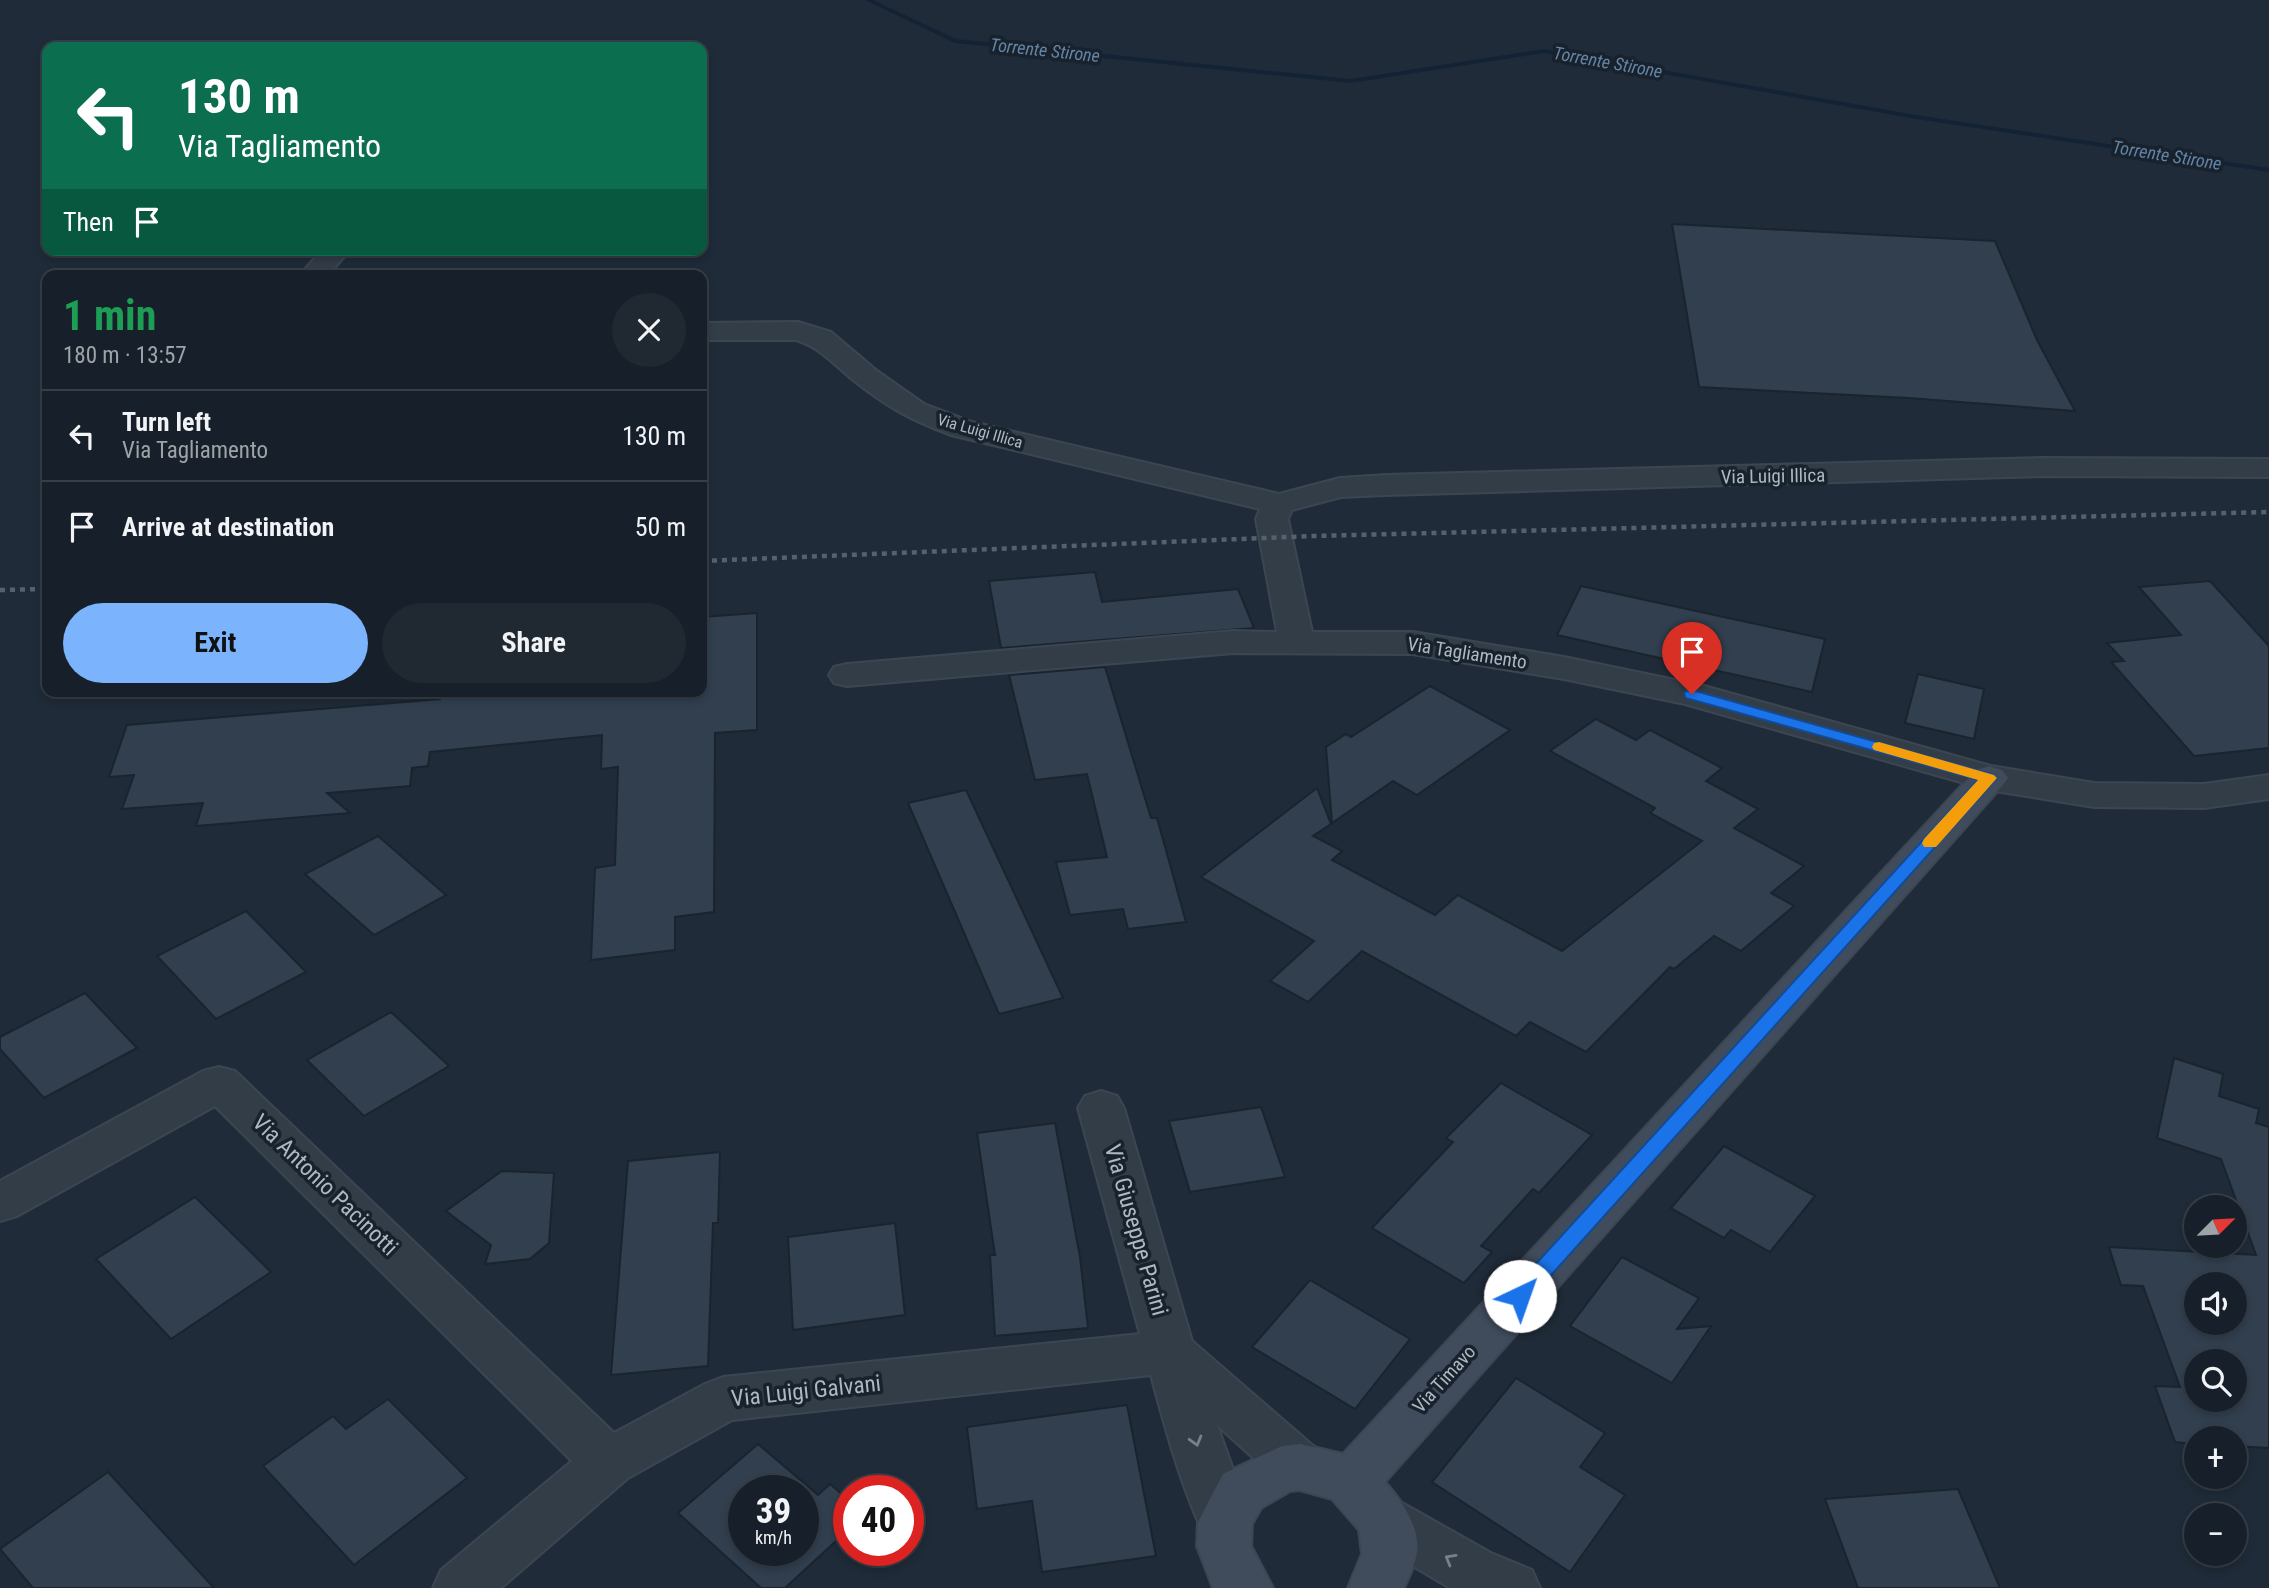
<!DOCTYPE html>
<meta charset="utf-8">
<style>
:root{--surface:#17202a;--page:#202832;--text:#f1f3f6;--muted:#9ea3a8;--line:#363e47;--accent:#7bb4fc}
body{margin:0;font-family:"Roboto Condensed",sans-serif;background:var(--page);color:var(--text);height:100vh;display:flex;flex-direction:column;font-size:26px;white-space:nowrap}
*{box-sizing:border-box;margin:0}
p{font-size:23px;color:var(--muted)}
.icon{flex:none;width:38px;height:38px;fill:none;stroke:currentColor;stroke-width:2;stroke-linecap:round;stroke-linejoin:round}
.map{position:relative;flex:1;overflow:hidden}
.details{position:absolute;left:42px;top:270px;width:665px;height:427px;display:flex;flex-direction:column;background:var(--surface);border-radius:14px;box-shadow:0 4px 10px #0003,0 0 0 2px var(--line)}
.details>*{flex:none}
.hud{position:absolute;left:42px;top:42px;width:665px;height:214px;border-radius:14px;box-shadow:0 4px 10px #0003,0 0 0 2px var(--line);background:#0b6e4f;color:#fff;overflow:hidden}
.needle{width:46px;rotate:66deg}
.fabs{position:absolute;left:2184px;top:1195px;display:grid;gap:14px}
.fabs a{display:grid;place-items:center;width:63px;height:63px;border-radius:50%;background:var(--surface);box-shadow:0 4px 10px #0003,0 0 0 2px var(--line);font-size:35px}
.speed{position:absolute;left:728px;top:1475px;display:flex;gap:14px;font-size:35px;font-weight:700;text-align:center}
.speed>*{display:grid;place-content:center;width:91px;height:91px;border-radius:50%;background:var(--surface);box-shadow:0 4px 10px #0003,0 0 0 2px var(--line);line-height:1}
.speed small{font-size:18px;font-weight:400}
.speed .limit{border:10px solid #d22;background:#fff;color:#111}
.pin{position:absolute;display:grid;place-items:center;width:60px;height:60px;color:#fff;margin:-72px -30px;border-radius:50% 50% 50% 0;rotate:-45deg;box-shadow:0 0 7px #0007}
.pin .icon{rotate:45deg}
.me{position:absolute;width:77px;margin:-38px;rotate:42deg;stroke-linejoin:round;filter:drop-shadow(0 0 5px #0008)}
.turn{display:flex;align-items:center;gap:24px;height:147px;padding:0 21px;font-size:32px}
.turn .icon{width:91px;height:91px;stroke-width:2.5}
.turn b{display:block;font-size:49px;line-height:60px}
.then{display:flex;align-items:center;height:66px;padding:0 21px;background:#0003;gap:14px;font-size:26px}
.round{display:grid;place-items:center;flex:none;width:74px;height:74px;border-radius:37px;background:var(--page)}
.head{display:flex;align-items:center;justify-content:space-between;height:119px;padding:0 21px}
h1{font-size:42px;font-weight:700;line-height:52px;color:#1e9e55}
.primary-button{display:flex;gap:14px;margin-top:auto;padding:14px 21px}
.primary-button a{flex:1;height:80px;border-radius:42px;background:var(--accent);color:#111;font-size:28px;font-weight:700;line-height:80px;text-align:center}
.primary-button a+a{background:var(--page);color:var(--text)}
ul{padding:0;list-style:none}
li{display:flex;align-items:center;gap:21px;height:91px;padding:0 21px;border-top:2px solid var(--line)}
li div{flex:1}
li b{display:block;font-size:26px}
li em{font-style:normal}
.map>svg:first-child{display:block}
.lines{fill:none;stroke-linecap:round;stroke-linejoin:round}
.stream{fill:#132335;fill-rule:evenodd}
.building{fill:#313f4f;stroke:#1a242f;stroke-width:2;fill-rule:evenodd}
.street-casing{stroke:#3c4652;stroke-width:4}
.secondary-casing{stroke:#3c4652;stroke-width:4}
.street{fill:#333d48;fill-rule:evenodd}
.secondary{fill:#404c5c;fill-rule:evenodd}
.rail{stroke:#546170;stroke-width:4.5;stroke-dasharray:5 5;stroke-linecap:butt}
.oneway{stroke:#76818d}
.route{fill:#1a73e8;stroke:#114b97;stroke-width:2}
.slow{fill:#f59e0b}
.labels{text-anchor:middle;dominant-baseline:central;stroke-width:7;stroke-linejoin:round;paint-order:stroke}
.far-street-label{font-size:16px;fill:#adb8c5;stroke:#18222d}
.far-water-label{font-size:18px;font-style:italic;fill:#6484a6;stroke:#18222d}
.street-label{font-size:19px;fill:#adb8c5;stroke:#18222d}
.near-street-label{font-size:23px;fill:#adb8c5;stroke:#18222d}
</style>
<div class="map">
<svg width="2269" height="1588" viewBox="0 0 2269 1588">
<rect width="100%" height="100%" fill="#1f2b38"/>
<g class="lines">
<path class="stream" d="M 865,0 L 873,0 L 956,39 L 1351,79 L 1544,49 L 1916,115 L 2269,168 L 2269,172 L 1916,119 L 1544,53 L 1351,83 L 955,43 Z"/>
</g>
<g class="building">
<path d="M 1672,224 L 1995,241 L 2037,340 L 2075,411 L 1909,398 L 1699,387 Z"/>
<path d="M 1095,572 L 1102,602 L 1238,589 L 1254,628 L 1001,648 L 989,581 Z"/>
<path d="M 2210,581 L 2269,646 L 2269,748 L 2194,756 L 2111,662 L 2124,661 L 2107,643 L 2181,635 L 2139,587 Z"/>
<path d="M 1581,586 L 1825,639 L 1812,692 L 1557,635 Z"/>
<path d="M 757,613 L 757,730 L 715,733 L 714,912 L 675,917 L 675,950 L 591,960 L 595,868 L 615,865 L 618,767 L 601,769 L 602,735 L 430,752 L 428,766 L 412,768 L 410,786 L 327,793 L 350,813 L 196,826 L 203,803 L 122,809 L 134,775 L 109,777 L 127,725 L 440,699 L 441,691 L 702,691 L 702,617 Z"/>
<path d="M 1105,667 L 1151,818 L 1157,818 L 1186,922 L 1128,929 L 1123,909 L 1070,915 L 1056,862 L 1107,857 L 1087,774 L 1035,780 L 1009,675 Z"/>
<path d="M 1918,674 L 1984,689 L 1974,739 L 1905,723 Z"/>
<path d="M 1430,686 L 1510,730 L 1417,795 L 1393,781 L 1332,823 L 1326,747 L 1346,734 L 1351,737 Z"/>
<path d="M 1596,719 L 1636,740 L 1650,730 L 1722,768 L 1706,781 L 1758,809 L 1734,828 L 1804,866 L 1771,893 L 1794,906 L 1741,951 L 1714,936 L 1674,969 L 1670,967 L 1586,1052 L 1530,1022 L 1516,1036 L 1362,951 L 1308,1002 L 1270,981 L 1314,941 L 1201,877 L 1317,788 L 1331,824 L 1313,836 L 1342,851 L 1332,860 L 1435,915 L 1458,895 L 1562,951 L 1702,841 L 1650,813 L 1655,808 L 1550,751 Z"/>
<path d="M 966,790 L 1002,867 L 1063,998 L 999,1014 L 908,803 Z"/>
<path d="M 378,836 L 446,895 L 374,935 L 305,874 Z"/>
<path d="M 246,911 L 306,972 L 216,1019 L 157,956 Z"/>
<path d="M 85,993 L 137,1048 L 44,1098 L 0,1049 L 0,1037 Z"/>
<path d="M 391,1012 L 449,1066 L 364,1116 L 307,1060 Z"/>
<path d="M 2174,1058 L 2223,1074 L 2219,1096 L 2259,1109 L 2256,1123 L 2269,1127 L 2269,1448 L 2235,1446 L 2235,1438 L 2196,1438 L 2196,1444 L 2175,1442 L 2155,1386 L 2180,1387 L 2143,1286 L 2121,1285 L 2109,1247 L 2256,1255 L 2221,1159 L 2157,1138 ZM 2196,1284 L 2235,1284 L 2235,1323 L 2196,1323 ZM 2196,1362 L 2235,1362 L 2235,1400 L 2196,1400 Z"/>
<path d="M 1501,1083 L 1592,1135 L 1539,1193 L 1533,1189 L 1481,1246 L 1492,1252 L 1464,1283 L 1372,1228 L 1453,1142 L 1446,1138 Z"/>
<path d="M 1261,1107 L 1285,1177 L 1190,1192 L 1169,1121 Z"/>
<path d="M 1055,1123 L 1080,1257 L 1088,1328 L 995,1336 L 990,1255 L 995,1255 L 977,1133 Z"/>
<path d="M 1724,1146 L 1815,1196 L 1770,1252 L 1731,1230 L 1724,1238 L 1671,1208 Z"/>
<path d="M 720,1152 L 718,1223 L 713,1223 L 708,1366 L 611,1375 L 628,1161 Z"/>
<path d="M 502,1171 L 554,1173 L 549,1243 L 530,1259 L 485,1264 L 491,1245 L 446,1211 Z"/>
<path d="M 195,1197 L 271,1272 L 171,1339 L 96,1259 Z"/>
<path d="M 895,1223 L 905,1315 L 793,1330 L 788,1237 Z"/>
<path d="M 1622,1257 L 1699,1298 L 1677,1329 L 1711,1326 L 1672,1383 L 1570,1326 Z"/>
<path d="M 1310,1280 L 1410,1339 L 1355,1409 L 1252,1347 Z"/>
<path d="M 1516,1378 L 1605,1433 L 1580,1467 L 1625,1495 L 1570,1572 L 1432,1482 Z"/>
<path d="M 388,1399 L 467,1478 L 354,1565 L 263,1466 L 333,1416 L 346,1429 Z"/>
<path d="M 1127,1405 L 1156,1556 L 1042,1572 L 1032,1501 L 977,1509 L 967,1427 Z"/>
<path d="M 758,1444 L 818,1495 L 830,1484 L 849,1500 L 849,1529 L 785,1588 L 761,1588 L 678,1513 ZM 744,1491 L 803,1491 L 803,1550 L 744,1550 Z"/>
<path d="M 108,1472 L 214,1588 L 33,1588 L 0,1549 Z"/>
<path d="M 1958,1489 L 2000,1588 L 1858,1588 L 1825,1499 Z"/>
</g>
<g class="lines">
<defs>
<g id="street">
<path d="M 322,250 L 350,250 L 328,275 L 300,275 Z"/>
<path d="M 798,322 L 831,332 L 877,371 L 924,404 L 972,422 L 1279,494 L 1340,478 L 1386,475 L 2041,458 L 2269,459 L 2269,477 L 2041,476 L 1386,495 L 1341,497 L 1292,510 L 1288,519 L 1312,632 L 1413,632 L 1564,657 L 1704,686 L 1991,766 L 2094,783 L 2204,784 L 2269,775 L 2269,799 L 2204,808 L 2094,807 L 1989,790 L 1685,704 L 1564,679 L 1413,654 L 1233,653 L 847,686 L 834,683 L 829,675 L 834,667 L 847,664 L 1233,631 L 1277,632 L 1256,519 L 1260,509 L 951,435 C 912,420 890,409 857,383 C 837,368 821,347 796,340 L 702,340 L 702,323 Z"/>
<path d="M 219,1067 L 235,1071 L 614,1433 L 705,1384 L 723,1377 L 1140,1334 L 1078,1108 L 1085,1096 L 1101,1091 L 1117,1096 L 1124,1108 L 1192,1341 L 1319,1451 L 1327,1467 L 1319,1483 L 1300,1490 L 1281,1483 L 1217,1425 L 1252,1522 L 1244,1539 L 1225,1546 L 1206,1539 C 1181,1487 1166,1431 1151,1375 L 732,1420 L 628,1478 L 501,1588 L 433,1588 L 441,1570 L 572,1461 L 215,1106 L 17,1216 L 0,1221 L 0,1181 L 203,1071 Z"/>
<path d="M 1385,1497 L 1404,1504 L 1491,1553 L 1532,1570 L 1540,1588 L 1450,1588 L 1366,1538 L 1358,1521 L 1366,1504 Z"/>
</g>
<path id="secondary" d="M 1989,766 L 2002,770 L 2008,778 L 2002,786 L 1385,1482 C 1401,1500 1423,1530 1416,1557 C 1414,1567 1408,1578 1404,1588 L 1348,1588 L 1362,1554 L 1359,1530 L 1332,1499 L 1300,1490 L 1290,1491 L 1261,1508 L 1252,1524 L 1251,1546 L 1273,1588 L 1213,1588 L 1197,1546 L 1198,1522 L 1223,1474 L 1282,1446 L 1300,1444 L 1343,1454 L 1976,770 Z"/>
</defs>
<use href="#street" class="street-casing"/>
<use href="#secondary" class="secondary-casing"/>
<use href="#street" class="street"/>
<use href="#secondary" class="secondary"/>
<g class="rail">
<path d="M 702,561 L 1313,536 L 2269,512"/>
<path d="M 0,590 L 47,589"/>
</g>
</g>
<defs><path id="oneway-chevron" d="M-2-3.5L2.5 0L-2 3.5" fill="none" stroke-width="1.6" stroke-linecap="round" stroke-linejoin="round" transform="scale(1.75)"/></defs>
<g class="oneway">
<use href="#oneway-chevron" transform="translate(1196 1441) rotate(74)"/>
<use href="#oneway-chevron" transform="translate(1450 1559) rotate(-150)"/>
</g>
<path class="route" d="M 1692,690 L 1994,775 L 1997,778 L 1527,1302 L 1520,1304 L 1512,1302 L 1509,1296 L 1512,1290 L 1978,780 L 1686,698 L 1684,694 L 1686,691 Z"/>
<path class="slow" d="M 1879,742 L 1994,775 L 1997,778 L 1936,847 L 1924,847 L 1922,843 L 1924,839 L 1978,780 L 1874,750 L 1872,747 L 1874,743 Z"/>
<g class="labels">
<g class="far-street-label">
<text transform="translate(980 431) rotate(16)">Via Luigi Illica</text>
</g>
<g class="far-water-label">
<text transform="translate(1045 50) rotate(6)">Torrente Stirone</text>
<text transform="translate(1608 62) rotate(10)">Torrente Stirone</text>
<text transform="translate(2167 155) rotate(9)">Torrente Stirone</text>
</g>
<g class="street-label">
<text transform="translate(1773 476) rotate(-1)">Via Luigi Illica</text>
<text transform="translate(1467 653) rotate(9)">Via Tagliamento</text>
<text transform="translate(1444 1379) rotate(-48)">Via Timavo</text>
</g>
<g class="near-street-label">
<text transform="translate(325 1185) rotate(44)">Via Antonio Pacinotti</text>
<text transform="translate(1136 1230) rotate(74)">Via Giuseppe Parini</text>
<text transform="translate(806 1391) rotate(-6)">Via Luigi Galvani</text>
</g>
</g>
</svg>
<div class="fabs">
<a><svg class="needle" viewBox="-14 -14 28 28"><path d="M0-13l5 13h-10z" fill="#e53935"/><path d="M0 13l5-13h-10z" fill="#9ea3a8"/></svg></a>
<a><svg class="icon" aria-label="sound" viewBox="0 0 24 24"><path d="M4 9h4l5-4v14l-5-4H4zM17 9q2 3 0 6"/></svg></a>
<a><svg class="icon" aria-label="search" viewBox="0 0 24 24"><circle cx="10" cy="10" r="6"/><path d="M15 15l6 6"/></svg></a>
<a>+</a>
<a>−</a>
</div>
<div class="speed"><div>39<small>km/h</small></div><div class="limit">40</div></div>
<div class="pin" style="left:1692px;top:694px;background:#d93025"><svg class="icon" aria-label="arrive" viewBox="0 0 24 24"><path d="M6 21V4h12l-3 4 3 4H6"/></svg></div>
<svg class="me" style="left:1520px;top:1296px" viewBox="-20 -20 40 40"><circle r="19" fill="#fff"/><path d="M0-13L10 11 0 6-10 11z" fill="#1a73e8"/></svg>
<div class="hud">
<div class="turn"><svg class="icon" aria-label="left" viewBox="0 0 24 24"><path d="M17 20v-9H6M10 6l-5 5 5 5"/></svg><div><b>130 m</b>Via Tagliamento</div></div>
<div class="then">Then<svg class="icon" aria-label="arrive" viewBox="0 0 24 24"><path d="M6 21V4h12l-3 4 3 4H6"/></svg></div>
</div>
<section class="details">
<div class="head"><div><h1>1 min</h1><p>180 m · 13:57</p></div><a class="round"><svg class="icon" aria-label="close" viewBox="0 0 24 24"><path d="M6 6l12 12M18 6L6 18"/></svg></a></div>
<ul>
<li><svg class="icon" aria-label="left" viewBox="0 0 24 24"><path d="M17 20v-9H6M10 6l-5 5 5 5"/></svg><div><b>Turn left</b><p>Via Tagliamento</p></div><em>130 m</em></li>
<li><svg class="icon" aria-label="arrive" viewBox="0 0 24 24"><path d="M6 21V4h12l-3 4 3 4H6"/></svg><div><b>Arrive at destination</b></div><em>50 m</em></li>
</ul>
<div class="primary-button"><a>Exit</a><a>Share</a></div>
</section>
</div>
